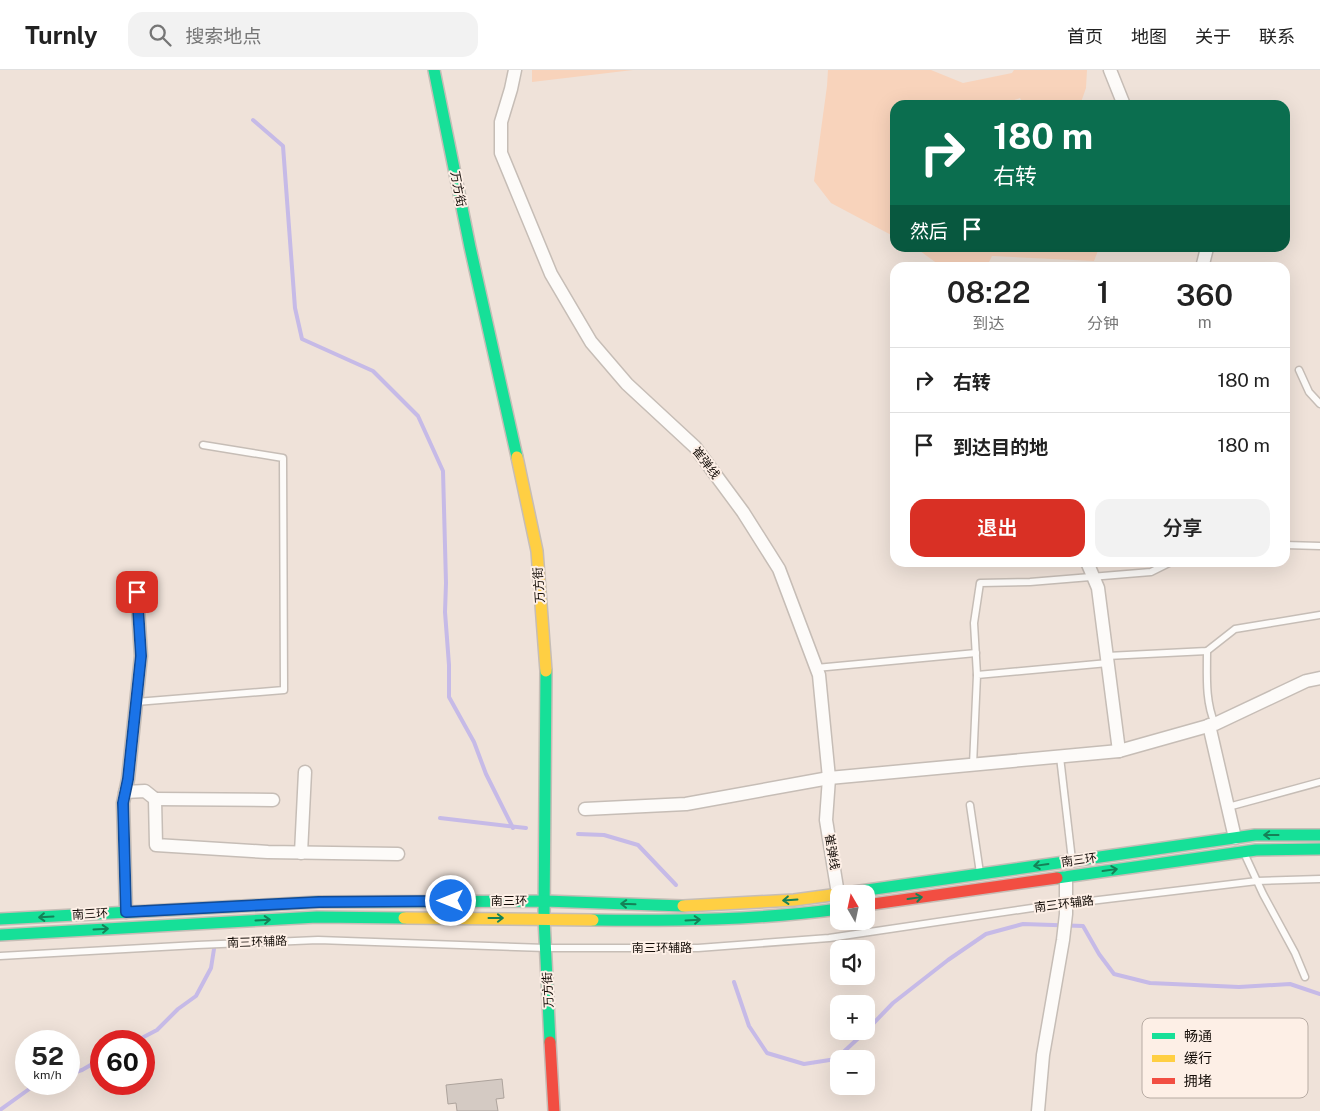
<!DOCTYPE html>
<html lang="zh">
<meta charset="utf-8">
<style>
:root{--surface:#fff;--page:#f2f2f2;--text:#222;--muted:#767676;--line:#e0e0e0;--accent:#d93025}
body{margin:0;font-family:"Public Sans","Noto Sans SC",sans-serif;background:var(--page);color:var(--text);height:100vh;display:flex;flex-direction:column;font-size:19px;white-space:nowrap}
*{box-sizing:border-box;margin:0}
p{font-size:16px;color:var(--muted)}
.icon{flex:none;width:28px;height:28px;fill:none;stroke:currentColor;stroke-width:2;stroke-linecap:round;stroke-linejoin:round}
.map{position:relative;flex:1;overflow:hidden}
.sheet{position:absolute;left:890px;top:192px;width:400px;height:305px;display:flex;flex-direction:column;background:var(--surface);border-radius:15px;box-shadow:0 5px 20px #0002}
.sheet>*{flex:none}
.guide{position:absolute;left:890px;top:30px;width:400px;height:152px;border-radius:15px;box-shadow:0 5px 20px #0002;background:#0b6e4f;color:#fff;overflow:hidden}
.needle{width:32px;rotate:351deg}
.controls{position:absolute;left:830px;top:815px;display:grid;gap:10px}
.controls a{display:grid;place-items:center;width:45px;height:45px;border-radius:10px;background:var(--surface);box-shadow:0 5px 20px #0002;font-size:25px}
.speed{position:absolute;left:15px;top:960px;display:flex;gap:10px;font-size:25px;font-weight:700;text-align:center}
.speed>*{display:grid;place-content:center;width:65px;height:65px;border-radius:50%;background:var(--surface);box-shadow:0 5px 20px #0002;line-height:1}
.speed small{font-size:12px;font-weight:400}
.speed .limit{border:8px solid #d22;background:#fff;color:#111}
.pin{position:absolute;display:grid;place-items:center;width:42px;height:42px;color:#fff;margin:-21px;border-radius:10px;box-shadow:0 2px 8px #0006}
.me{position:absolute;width:55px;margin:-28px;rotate:270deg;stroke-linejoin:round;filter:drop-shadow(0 0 4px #0008)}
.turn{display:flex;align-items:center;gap:18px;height:105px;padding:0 20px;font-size:22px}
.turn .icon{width:65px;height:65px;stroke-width:2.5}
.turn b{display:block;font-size:35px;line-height:42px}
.then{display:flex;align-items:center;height:48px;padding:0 20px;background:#0003;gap:10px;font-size:19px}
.eta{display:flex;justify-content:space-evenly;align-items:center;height:85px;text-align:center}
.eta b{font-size:30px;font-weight:600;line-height:35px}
.primary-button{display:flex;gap:10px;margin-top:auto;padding:10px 20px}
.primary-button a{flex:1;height:58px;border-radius:15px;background:var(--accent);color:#fff;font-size:20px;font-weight:600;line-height:58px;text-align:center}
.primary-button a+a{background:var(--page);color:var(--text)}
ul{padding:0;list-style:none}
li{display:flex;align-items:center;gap:15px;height:65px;padding:0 20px;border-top:1px solid var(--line)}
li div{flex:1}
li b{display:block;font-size:19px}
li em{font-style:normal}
header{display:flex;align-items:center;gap:30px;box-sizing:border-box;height:70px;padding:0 25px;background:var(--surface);border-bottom:1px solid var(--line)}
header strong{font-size:24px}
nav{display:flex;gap:28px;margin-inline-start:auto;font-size:18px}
.search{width:350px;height:45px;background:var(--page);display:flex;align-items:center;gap:12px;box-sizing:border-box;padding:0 18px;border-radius:15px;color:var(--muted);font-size:19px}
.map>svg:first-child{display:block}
.green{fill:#f8d3bb}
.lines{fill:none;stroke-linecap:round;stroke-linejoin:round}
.stream{stroke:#c6bae7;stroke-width:4}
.building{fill:#d4cac3;stroke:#ada39c}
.lane-casing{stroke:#c6bdb6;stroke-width:9}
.street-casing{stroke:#c6bdb6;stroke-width:15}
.fast-casing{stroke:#c6bdb6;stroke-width:14}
.slow-casing{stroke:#c6bdb6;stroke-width:14}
.jam-casing{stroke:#c6bdb6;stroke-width:14}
.lane{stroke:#fdfbf9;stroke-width:6}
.street{stroke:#fdfbf9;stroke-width:12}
.fast{stroke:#16e098;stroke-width:11}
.slow{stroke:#ffcf43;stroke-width:11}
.jam{stroke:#f24e42;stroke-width:11}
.oneway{stroke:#158157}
.route-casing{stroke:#114b97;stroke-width:12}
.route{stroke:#1a73e8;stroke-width:9}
.labels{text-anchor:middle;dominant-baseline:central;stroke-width:4;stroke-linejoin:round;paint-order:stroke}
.street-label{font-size:12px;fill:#140d08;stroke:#fdefe6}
.key{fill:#fdefe6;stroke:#b7aba3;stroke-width:1}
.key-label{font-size:14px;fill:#140d08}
</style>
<header>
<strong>Turnly</strong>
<div class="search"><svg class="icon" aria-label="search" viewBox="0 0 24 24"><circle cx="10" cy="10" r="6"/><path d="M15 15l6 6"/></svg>搜索地点</div>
<nav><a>首页</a><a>地图</a><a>关于</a><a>联系</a></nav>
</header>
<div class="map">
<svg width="1320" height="1041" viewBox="0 0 1320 1041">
<rect width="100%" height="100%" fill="#efe2d9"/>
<g class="green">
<path d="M 532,0 L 633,0 L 532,12 Z"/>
<path d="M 828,0 L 931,0 L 963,13 L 1012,3 L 1014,0 L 1087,0 L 1086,18 L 1080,35 L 1024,35 L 1020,28 L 1000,35 L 895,35 L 895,167 L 831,133 L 814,111 L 827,16 Z"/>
<path d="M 916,178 L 1099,178 L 1094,191 L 992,186 L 986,198 L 942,197 Z"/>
</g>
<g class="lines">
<g class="stream">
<path d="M 253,50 L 283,76 L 295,238 L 302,269 L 373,301 L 418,346 L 443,401 L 446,513 L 445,542 L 449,595 L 449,627 L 474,672 L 486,704 L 513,758"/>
<path d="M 440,748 L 526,758"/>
<path d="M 578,764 L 604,765 L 638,775 L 676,815"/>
<path d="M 734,912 L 749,956 L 767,983 L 804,994 L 836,989 L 866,961"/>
<path d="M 866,961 L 893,933 L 948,890 L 986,864 L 1023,854 L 1083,856 L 1099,884 L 1114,904 L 1150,913 L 1239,917 L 1290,914 L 1320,924"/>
<path d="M 136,971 L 157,960 L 178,939 L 196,926 L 211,898 L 214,879"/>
<path d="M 69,1004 L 82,1000 L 101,989"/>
<path d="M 0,1040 L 32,1017 L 40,1014"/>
</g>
</g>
<path class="building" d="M 502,1009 L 504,1028 L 496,1029 L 498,1041 L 457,1041 L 456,1033 L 448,1034 L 446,1015 Z"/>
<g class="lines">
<defs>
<g id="lane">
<path d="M 1299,300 L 1309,322 L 1320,334"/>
<path d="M 1285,475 L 1320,476"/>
<path d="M 1207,581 C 1207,606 1205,631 1215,654"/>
<path d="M 1107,586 L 1207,581 L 1235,559 L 1320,545"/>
<path d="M 816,598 L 976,583"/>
<path d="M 977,605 L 974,553 L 980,513 L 1030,512 L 1151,502 L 1171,492"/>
<path d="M 136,632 L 284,620 L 283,388 L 203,375"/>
<path d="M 1060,687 L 1072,790"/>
<path d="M 973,695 L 977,605 L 1108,593"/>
<path d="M 970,735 L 980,803"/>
<path d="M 1228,737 L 1320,712"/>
<path d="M 1245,785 L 1263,824 L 1295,883 L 1305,907"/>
<path d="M 0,886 L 197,875 L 318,870 L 546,878 L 698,878 L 829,868 L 1032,838 L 1257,811 L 1320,809"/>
</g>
<g id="street">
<path d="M 515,0 L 511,19 L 501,52 L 501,83 L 551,204 L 591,272 L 627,314 L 695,377 L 743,442 L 779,499 L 819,605 L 829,708 L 826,750 L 838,824"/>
<path d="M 1110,0 L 1124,35"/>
<path d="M 1202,198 L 1207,178"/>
<path d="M 1087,492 L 1098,518 L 1119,681"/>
<path d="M 1209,655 L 1235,768"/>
<path d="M 125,722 L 145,721 L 155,729 L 156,775 L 268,782 L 398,784"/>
<path d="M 155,729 L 273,730"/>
<path d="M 585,739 L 686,734 L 829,708 L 1119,681 L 1215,654 L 1306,611 L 1320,608"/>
<path d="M 301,783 L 305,702"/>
<path d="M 126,842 L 123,733 L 128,709 L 141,586 L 137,521 L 139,509"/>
<path d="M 1038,1041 L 1043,985 L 1063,870 L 1066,844 L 1066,807"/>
</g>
<g id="fast">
<path d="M 434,0 L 470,177 L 517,387"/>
<path d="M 546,601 L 544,848 L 550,972"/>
<path d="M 1057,808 L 1256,780 L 1320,779"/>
<path d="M 839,824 L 1255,765 L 1320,765"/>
<path d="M 0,849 L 319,832 L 545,831 L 683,836"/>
<path d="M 593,850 C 675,851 757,850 839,839"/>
<path d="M 0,865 L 317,847 L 404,848"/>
</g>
<g id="slow">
<path d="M 517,387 L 537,481 L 546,601"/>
<path d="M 683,836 L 794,830 L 839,824"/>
<path d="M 404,848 L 593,850"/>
</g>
<g id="jam">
<path d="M 866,835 L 1057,808"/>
<path d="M 550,972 L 554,1041"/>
</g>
</defs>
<use href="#lane" class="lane-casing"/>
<use href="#street" class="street-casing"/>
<use href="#fast" class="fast-casing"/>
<use href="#slow" class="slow-casing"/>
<use href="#jam" class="jam-casing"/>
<use href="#lane" class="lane"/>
<use href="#street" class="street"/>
<use href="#fast" class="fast"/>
<use href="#slow" class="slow"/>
<use href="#jam" class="jam"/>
</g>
<defs><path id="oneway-shaft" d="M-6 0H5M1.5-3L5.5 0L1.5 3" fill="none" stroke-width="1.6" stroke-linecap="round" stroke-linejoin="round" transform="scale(1.25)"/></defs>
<g class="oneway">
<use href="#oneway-shaft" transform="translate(1271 765) rotate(180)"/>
<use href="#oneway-shaft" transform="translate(1041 795) rotate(172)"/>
<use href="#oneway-shaft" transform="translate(1110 800) rotate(-8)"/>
<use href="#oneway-shaft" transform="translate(915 828) rotate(-8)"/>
<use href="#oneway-shaft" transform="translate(790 830) rotate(176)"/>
<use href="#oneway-shaft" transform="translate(628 834) rotate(-178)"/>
<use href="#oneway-shaft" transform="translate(46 847) rotate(177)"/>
<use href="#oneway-shaft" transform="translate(496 848)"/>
<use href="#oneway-shaft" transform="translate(263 850) rotate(-3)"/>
<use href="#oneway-shaft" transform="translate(693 850) rotate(-3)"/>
<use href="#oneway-shaft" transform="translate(101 859) rotate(-3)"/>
</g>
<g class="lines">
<defs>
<path id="route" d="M 137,522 L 141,586 L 128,709 L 123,733 L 126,842 L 319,832 L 451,831"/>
</defs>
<use href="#route" class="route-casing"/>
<use href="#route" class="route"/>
</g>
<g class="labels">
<g class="street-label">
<text transform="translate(458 119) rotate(79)">万方街</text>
<text transform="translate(706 393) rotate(53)">崔弹线</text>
<text transform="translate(539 515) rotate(-94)">万方街</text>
<text transform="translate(832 782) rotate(81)">崔弹线</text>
<text transform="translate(1079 790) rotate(-8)">南三环</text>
<text x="509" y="831">南三环</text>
<text transform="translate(1064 834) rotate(-7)">南三环辅路</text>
<text transform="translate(90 844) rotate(-3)">南三环</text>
<text transform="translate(257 872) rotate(-2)">南三环辅路</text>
<text x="662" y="878">南三环辅路</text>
<text transform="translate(548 920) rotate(-93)">万方街</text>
</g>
</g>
<rect x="1142" y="948" width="166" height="80" rx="8" class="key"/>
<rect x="1152" y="963" width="23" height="6" fill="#16e098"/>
<rect x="1152" y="985" width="23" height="7" fill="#ffcf43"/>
<rect x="1152" y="1008" width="23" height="6" fill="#f24e42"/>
<g class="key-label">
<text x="1184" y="971">畅通</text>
<text x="1184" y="993">缓行</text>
<text x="1184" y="1016">拥堵</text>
</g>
</svg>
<div class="controls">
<a><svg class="needle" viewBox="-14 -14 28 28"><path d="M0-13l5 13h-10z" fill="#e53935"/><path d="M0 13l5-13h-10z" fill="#767676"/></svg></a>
<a><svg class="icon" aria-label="sound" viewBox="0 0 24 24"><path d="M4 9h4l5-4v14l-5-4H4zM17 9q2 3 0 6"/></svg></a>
<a>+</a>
<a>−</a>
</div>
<div class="speed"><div>52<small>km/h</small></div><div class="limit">60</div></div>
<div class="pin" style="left:137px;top:522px;background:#d93025"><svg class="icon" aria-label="arrive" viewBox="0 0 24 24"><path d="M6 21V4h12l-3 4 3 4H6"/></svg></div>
<svg class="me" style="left:451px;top:831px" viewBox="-20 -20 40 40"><circle r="17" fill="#1a73e8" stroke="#fff" stroke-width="3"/><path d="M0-11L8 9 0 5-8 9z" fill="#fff"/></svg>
<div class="guide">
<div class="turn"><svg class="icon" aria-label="right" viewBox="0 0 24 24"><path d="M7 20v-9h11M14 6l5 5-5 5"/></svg><div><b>180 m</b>右转</div></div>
<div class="then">然后<svg class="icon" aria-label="arrive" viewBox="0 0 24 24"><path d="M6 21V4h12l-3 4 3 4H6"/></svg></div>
</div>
<section class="sheet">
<div class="eta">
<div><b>08:22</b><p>到达</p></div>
<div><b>1</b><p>分钟</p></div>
<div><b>360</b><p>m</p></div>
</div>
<ul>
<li><svg class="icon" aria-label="right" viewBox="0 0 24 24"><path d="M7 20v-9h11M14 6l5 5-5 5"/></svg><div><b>右转</b></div><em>180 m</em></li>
<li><svg class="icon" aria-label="arrive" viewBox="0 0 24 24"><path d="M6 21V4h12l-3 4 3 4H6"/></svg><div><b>到达目的地</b></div><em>180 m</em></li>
</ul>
<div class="primary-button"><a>退出</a><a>分享</a></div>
</section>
</div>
